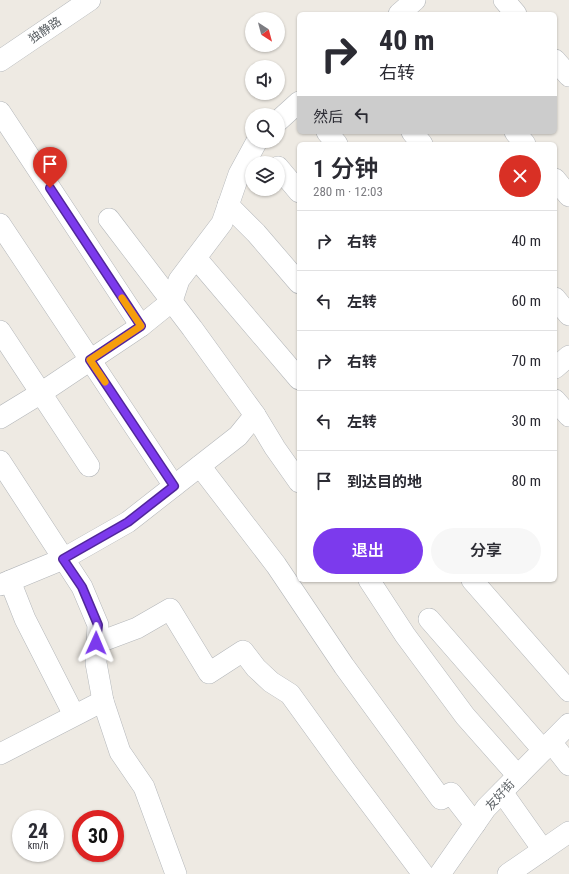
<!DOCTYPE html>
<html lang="zh">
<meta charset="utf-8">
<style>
:root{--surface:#fff;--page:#f7f7f7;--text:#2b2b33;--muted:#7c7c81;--line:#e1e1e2;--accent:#7c3aed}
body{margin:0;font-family:"Roboto Condensed","Noto Sans SC",sans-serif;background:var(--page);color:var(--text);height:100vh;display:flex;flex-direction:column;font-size:15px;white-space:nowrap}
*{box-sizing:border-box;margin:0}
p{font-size:13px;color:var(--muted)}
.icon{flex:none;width:22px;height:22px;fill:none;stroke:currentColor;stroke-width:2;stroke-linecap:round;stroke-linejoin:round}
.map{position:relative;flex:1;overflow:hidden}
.sheet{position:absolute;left:297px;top:142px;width:260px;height:440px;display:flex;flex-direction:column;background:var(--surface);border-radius:6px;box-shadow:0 1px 3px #0004}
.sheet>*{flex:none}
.guide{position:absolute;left:297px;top:12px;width:260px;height:122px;border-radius:6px;box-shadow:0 1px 3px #0004;background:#fff;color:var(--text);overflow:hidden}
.needle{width:26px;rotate:144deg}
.controls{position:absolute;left:245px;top:12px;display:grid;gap:8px}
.controls a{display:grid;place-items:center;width:40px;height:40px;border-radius:50%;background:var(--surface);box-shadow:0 1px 3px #0004;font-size:20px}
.speed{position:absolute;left:12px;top:810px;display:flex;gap:8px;font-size:20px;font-weight:700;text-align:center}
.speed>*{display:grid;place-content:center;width:52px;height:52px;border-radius:50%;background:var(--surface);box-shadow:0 1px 3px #0004;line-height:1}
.speed small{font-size:10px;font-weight:400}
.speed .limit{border:6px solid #d22;background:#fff;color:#111}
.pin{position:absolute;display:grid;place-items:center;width:34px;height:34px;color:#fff;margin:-41px -17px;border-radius:50% 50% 50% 0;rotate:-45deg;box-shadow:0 0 4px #0007}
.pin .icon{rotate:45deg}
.me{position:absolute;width:44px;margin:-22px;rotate:1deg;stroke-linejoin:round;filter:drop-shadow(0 0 3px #0008)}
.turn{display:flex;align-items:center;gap:14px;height:84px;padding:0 16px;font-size:18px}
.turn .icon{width:52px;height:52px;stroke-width:2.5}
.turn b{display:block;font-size:28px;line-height:34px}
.then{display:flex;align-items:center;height:38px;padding:0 16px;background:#0003;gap:8px;font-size:15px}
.round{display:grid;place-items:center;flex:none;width:42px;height:42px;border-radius:21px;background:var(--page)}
.summary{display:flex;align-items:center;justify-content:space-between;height:68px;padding:0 16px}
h1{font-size:24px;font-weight:600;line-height:30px}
.cta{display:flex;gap:8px;margin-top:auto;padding:8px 16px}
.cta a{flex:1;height:46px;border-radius:24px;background:var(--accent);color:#fff;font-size:16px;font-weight:600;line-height:46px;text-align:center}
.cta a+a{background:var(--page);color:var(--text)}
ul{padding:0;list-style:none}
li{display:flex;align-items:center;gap:12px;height:60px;padding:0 16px;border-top:1px solid var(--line)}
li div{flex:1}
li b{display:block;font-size:15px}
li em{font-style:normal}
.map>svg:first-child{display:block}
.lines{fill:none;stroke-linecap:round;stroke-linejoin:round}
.minor-casing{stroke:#b4b7ba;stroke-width:22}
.minor{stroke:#fff;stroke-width:21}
.route-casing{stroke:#51269a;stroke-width:10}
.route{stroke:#7c3aed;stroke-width:7}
.slow{stroke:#f59e0b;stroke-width:7}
.labels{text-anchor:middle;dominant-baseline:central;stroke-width:3.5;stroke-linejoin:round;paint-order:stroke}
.street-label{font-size:12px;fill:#5b6064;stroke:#fff}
</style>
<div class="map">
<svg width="569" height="874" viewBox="0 0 569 874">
<rect width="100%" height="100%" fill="#eeeae3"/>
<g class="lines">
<defs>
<g id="minor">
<path d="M 504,0 L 516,14"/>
<path d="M 399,14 L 415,0"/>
<path d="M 555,60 L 569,76"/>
<path d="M 0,61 L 90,0"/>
<path d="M 0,112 L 141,326"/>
<path d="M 278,121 L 299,102"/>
<path d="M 327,132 L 337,144"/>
<path d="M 412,132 L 422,144"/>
<path d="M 515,132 L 525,144"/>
<path d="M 278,167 L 299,192"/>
<path d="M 555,179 L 569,196"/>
<path d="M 228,205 L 256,233 L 299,283"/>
<path d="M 109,219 L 192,328 L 255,415 L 275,448 L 299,482"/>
<path d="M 0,224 L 174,486"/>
<path d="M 196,258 L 299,379"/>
<path d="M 555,298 L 569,315"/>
<path d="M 0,331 L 89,466"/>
<path d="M 555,368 L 569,356"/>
<path d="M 555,400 L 569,416"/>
<path d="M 0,418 L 41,393 L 141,326 L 172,301 L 179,280 L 222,223 L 239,174 L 257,141"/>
<path d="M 0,461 L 82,587 L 98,625 L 96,663 L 103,701 L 120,752 L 144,787 L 176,874"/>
<path d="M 200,466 L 276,565 L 344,666 L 441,799 L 451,793 L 475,824"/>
<path d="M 369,580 L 405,635 L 465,716 L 518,776"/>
<path d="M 472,580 L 569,691"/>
<path d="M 10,581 L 25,619 L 74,715"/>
<path d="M 0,585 L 63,559 L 128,522 L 238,436 L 255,415"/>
<path d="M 429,619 L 543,750"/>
<path d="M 97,643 L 137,628 L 170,609 L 209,673 L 243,651 L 256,668 L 271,682 L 290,694 L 342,766 L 423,874"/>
<path d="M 551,742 L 569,765"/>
<path d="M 0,754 L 103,701"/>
<path d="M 502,792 L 543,850"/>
<path d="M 440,874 L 486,808 L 569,724"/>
<path d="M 508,874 L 569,832"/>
</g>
</defs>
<use href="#minor" class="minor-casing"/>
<use href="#minor" class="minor"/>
</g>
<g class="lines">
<defs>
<path id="route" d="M 50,188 L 141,326 L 90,360 L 174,486 L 128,522 L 63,559 L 82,587 L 98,625 L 96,643"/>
</defs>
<use href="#route" class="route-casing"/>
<use href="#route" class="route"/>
<path class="slow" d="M 105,382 L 90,360 L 141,326 L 122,298"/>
</g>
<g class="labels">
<g class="street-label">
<text transform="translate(45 30) rotate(-34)">独静路</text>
<text transform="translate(500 795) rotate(-47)">友好街</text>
</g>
</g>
</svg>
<div class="controls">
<a><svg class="needle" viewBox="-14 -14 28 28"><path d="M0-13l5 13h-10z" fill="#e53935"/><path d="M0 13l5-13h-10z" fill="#7c7c81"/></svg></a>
<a><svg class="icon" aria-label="sound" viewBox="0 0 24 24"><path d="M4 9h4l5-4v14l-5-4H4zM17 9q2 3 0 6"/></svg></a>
<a><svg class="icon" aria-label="search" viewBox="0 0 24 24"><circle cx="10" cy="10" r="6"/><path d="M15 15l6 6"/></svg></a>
<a><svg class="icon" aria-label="layers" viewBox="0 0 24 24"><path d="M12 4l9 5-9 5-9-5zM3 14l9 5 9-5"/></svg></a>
</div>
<div class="speed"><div>24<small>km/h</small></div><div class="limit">30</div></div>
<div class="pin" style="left:50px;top:188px;background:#d93025"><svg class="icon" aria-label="arrive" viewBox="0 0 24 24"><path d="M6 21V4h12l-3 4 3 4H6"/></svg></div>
<svg class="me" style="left:96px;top:643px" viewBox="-20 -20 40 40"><path d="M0-17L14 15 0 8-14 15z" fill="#7c3aed" stroke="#fff" stroke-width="4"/></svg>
<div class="guide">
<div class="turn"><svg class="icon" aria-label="right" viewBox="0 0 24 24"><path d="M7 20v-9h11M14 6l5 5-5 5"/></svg><div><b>40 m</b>右转</div></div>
<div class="then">然后<svg class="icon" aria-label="left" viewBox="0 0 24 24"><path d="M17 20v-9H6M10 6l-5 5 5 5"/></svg></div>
</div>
<section class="sheet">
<div class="summary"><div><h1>1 分钟</h1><p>280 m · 12:03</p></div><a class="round" style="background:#d93025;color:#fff"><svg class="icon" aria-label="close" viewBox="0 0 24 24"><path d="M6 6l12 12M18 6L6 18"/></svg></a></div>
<ul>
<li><svg class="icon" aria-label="right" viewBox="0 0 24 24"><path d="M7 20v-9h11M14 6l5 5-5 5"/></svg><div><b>右转</b></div><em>40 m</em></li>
<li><svg class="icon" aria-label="left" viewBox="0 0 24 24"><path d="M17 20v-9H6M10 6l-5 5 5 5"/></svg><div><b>左转</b></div><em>60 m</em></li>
<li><svg class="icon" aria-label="right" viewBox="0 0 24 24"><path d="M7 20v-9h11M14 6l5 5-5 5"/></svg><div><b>右转</b></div><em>70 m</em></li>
<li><svg class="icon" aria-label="left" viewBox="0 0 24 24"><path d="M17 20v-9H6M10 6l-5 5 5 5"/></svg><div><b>左转</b></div><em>30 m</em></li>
<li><svg class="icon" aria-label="arrive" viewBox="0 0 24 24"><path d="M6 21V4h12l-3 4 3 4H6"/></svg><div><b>到达目的地</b></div><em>80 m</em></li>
</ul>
<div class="cta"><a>退出</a><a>分享</a></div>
</section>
</div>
